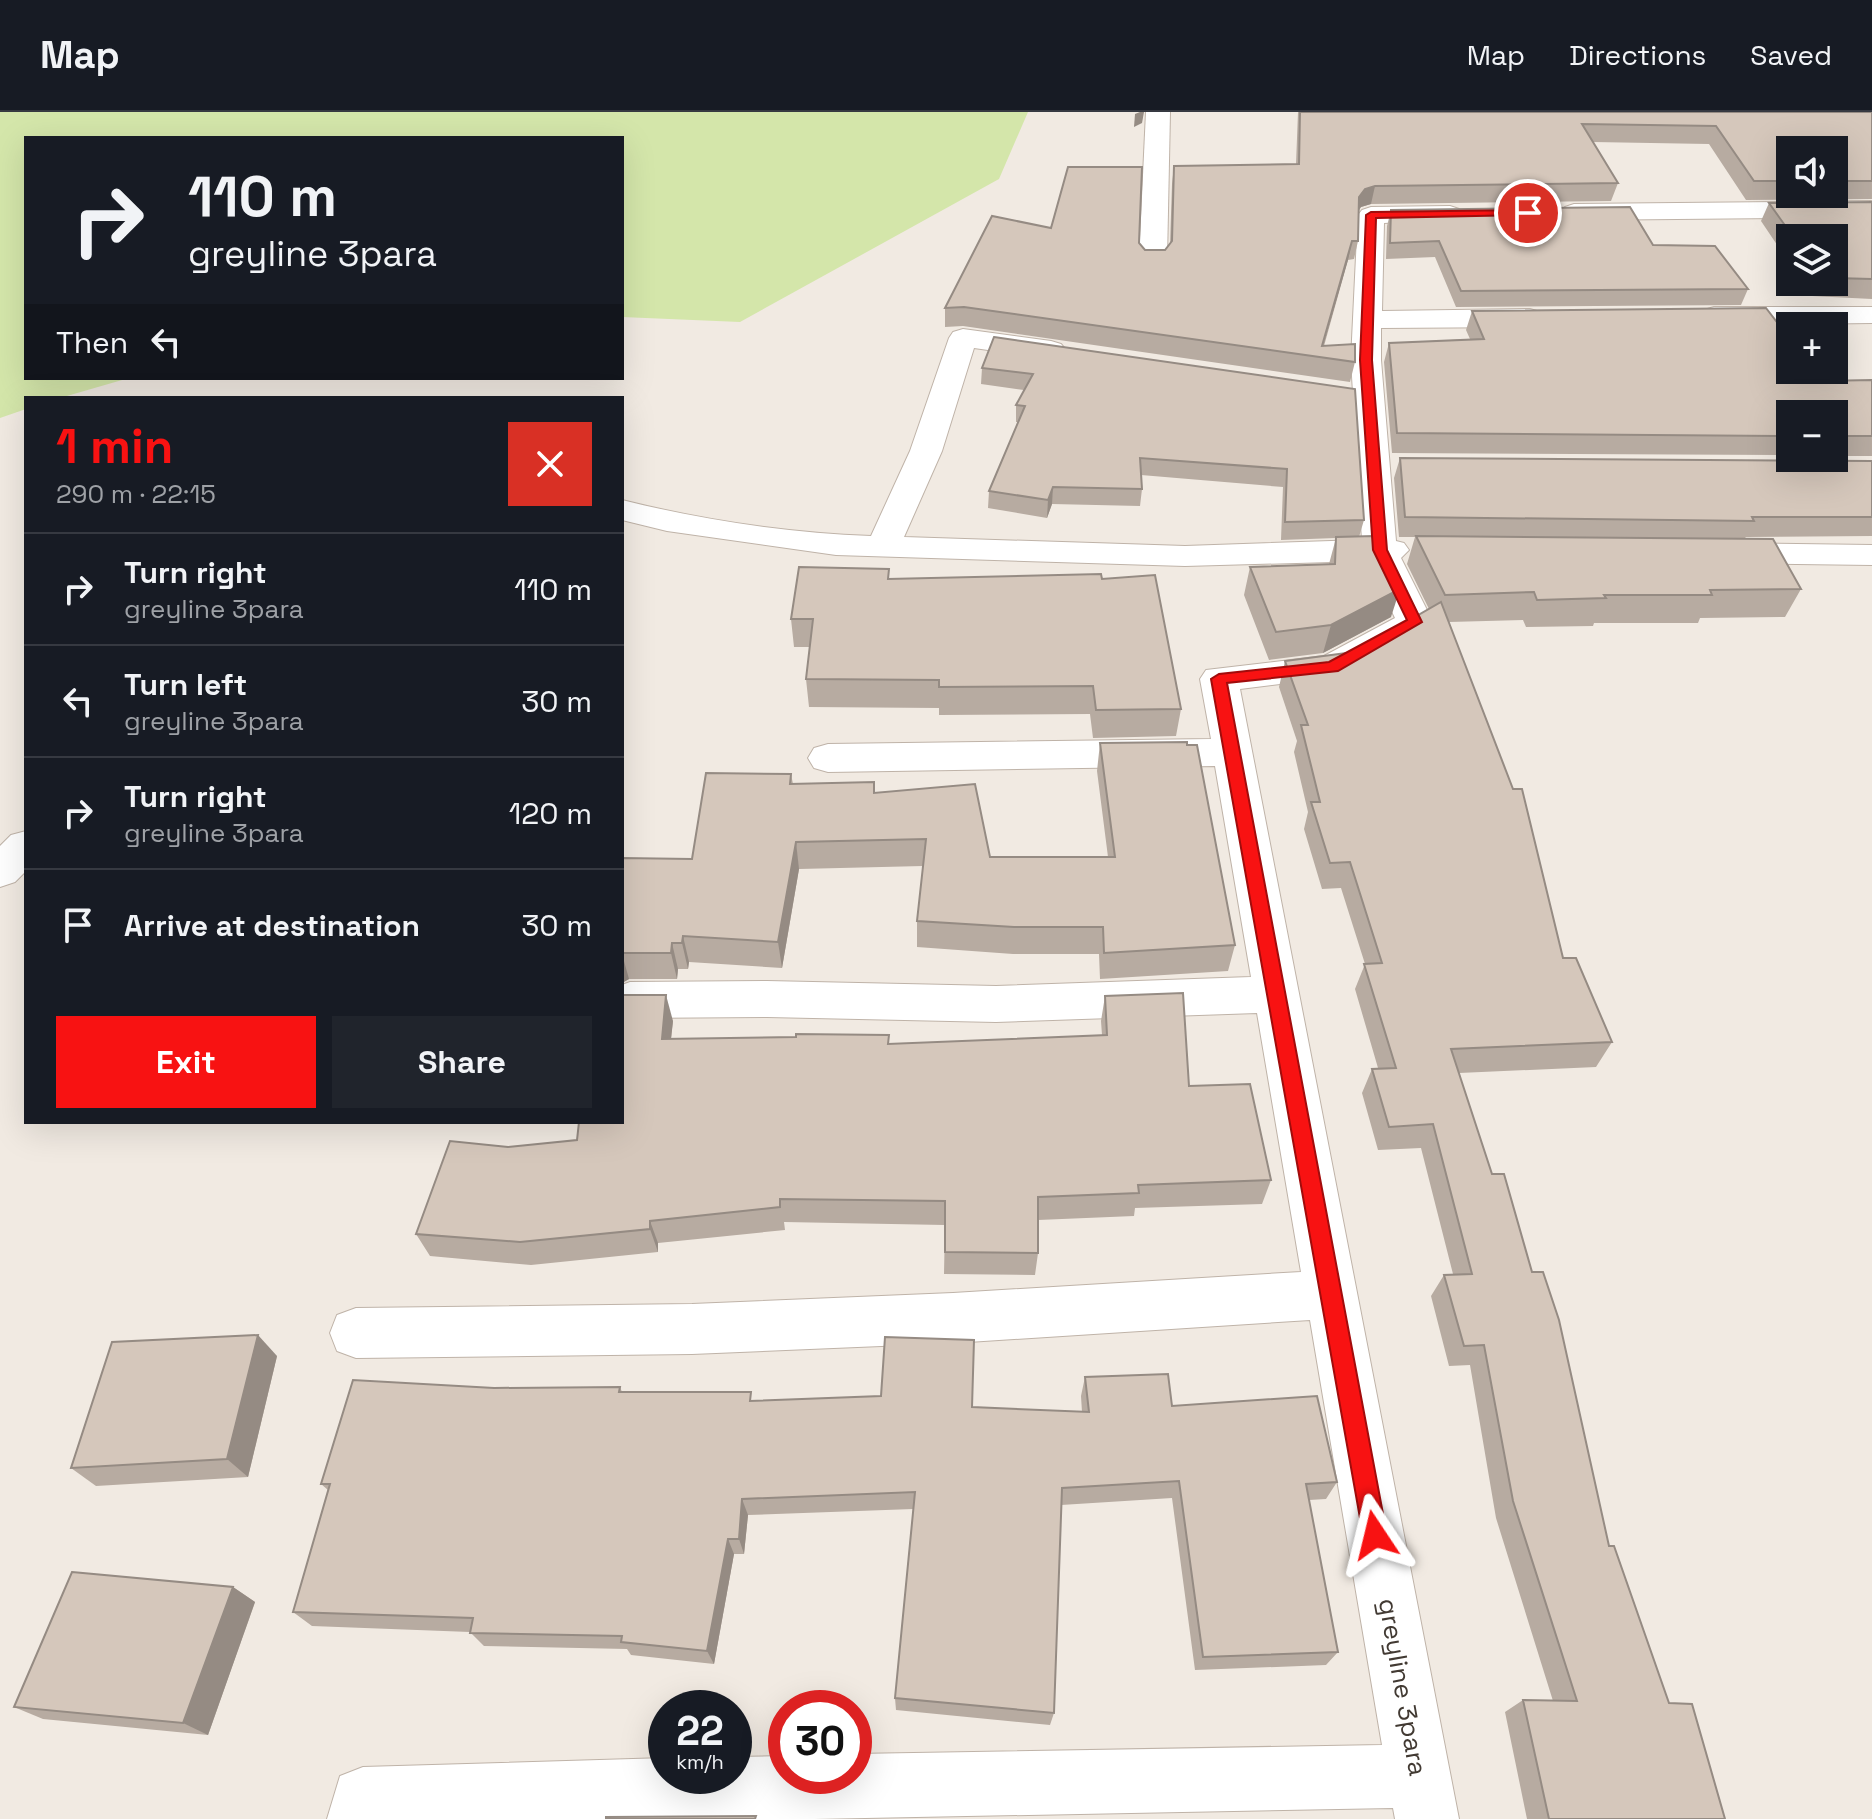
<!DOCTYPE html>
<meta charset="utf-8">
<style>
:root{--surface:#171b24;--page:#20242c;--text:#f1f3f6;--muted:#9ea1a6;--line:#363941;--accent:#f81212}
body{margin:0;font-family:"Space Grotesk",sans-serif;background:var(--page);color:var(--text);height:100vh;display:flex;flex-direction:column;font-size:30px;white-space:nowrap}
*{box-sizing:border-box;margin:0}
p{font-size:26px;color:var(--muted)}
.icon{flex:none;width:44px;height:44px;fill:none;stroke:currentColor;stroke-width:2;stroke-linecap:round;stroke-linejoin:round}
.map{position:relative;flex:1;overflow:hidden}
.panel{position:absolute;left:24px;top:284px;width:600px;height:728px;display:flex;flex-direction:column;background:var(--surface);border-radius:0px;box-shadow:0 8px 32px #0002}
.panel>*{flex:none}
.banner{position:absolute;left:24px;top:24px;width:600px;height:244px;border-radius:0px;box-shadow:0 8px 32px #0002;background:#171b24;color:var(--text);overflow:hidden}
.tools{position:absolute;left:1776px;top:24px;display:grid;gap:16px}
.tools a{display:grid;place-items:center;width:72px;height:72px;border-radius:0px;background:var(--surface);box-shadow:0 8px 32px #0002;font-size:40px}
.speed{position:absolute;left:648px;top:1578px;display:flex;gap:16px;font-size:40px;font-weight:700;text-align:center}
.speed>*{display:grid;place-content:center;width:104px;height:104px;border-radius:50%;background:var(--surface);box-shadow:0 8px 32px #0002;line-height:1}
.speed small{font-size:20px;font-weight:400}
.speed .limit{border:12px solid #d22;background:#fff;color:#111}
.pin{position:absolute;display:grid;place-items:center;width:68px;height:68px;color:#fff;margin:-34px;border:4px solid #fff;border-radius:50%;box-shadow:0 2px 8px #0007}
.me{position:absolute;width:88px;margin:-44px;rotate:350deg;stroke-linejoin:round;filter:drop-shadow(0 0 6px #0008)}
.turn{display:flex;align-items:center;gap:28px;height:168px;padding:0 32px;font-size:36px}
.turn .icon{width:104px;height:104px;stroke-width:2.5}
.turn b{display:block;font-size:56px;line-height:68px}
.then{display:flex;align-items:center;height:76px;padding:0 32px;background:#0003;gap:16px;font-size:30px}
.round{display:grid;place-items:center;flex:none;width:84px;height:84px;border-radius:0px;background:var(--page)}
.head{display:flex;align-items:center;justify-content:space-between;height:136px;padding:0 32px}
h1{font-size:48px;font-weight:600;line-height:60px;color:var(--accent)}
.primary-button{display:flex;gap:16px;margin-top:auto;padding:16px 32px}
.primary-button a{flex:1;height:92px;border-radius:0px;background:var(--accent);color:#fff;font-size:32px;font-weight:600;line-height:92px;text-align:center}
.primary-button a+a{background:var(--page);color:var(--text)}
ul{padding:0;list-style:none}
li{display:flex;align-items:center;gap:24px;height:112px;padding:0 32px;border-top:2px solid var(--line)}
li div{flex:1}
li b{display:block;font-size:30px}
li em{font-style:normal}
header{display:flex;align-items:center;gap:48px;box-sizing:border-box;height:112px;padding:0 40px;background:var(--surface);border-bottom:2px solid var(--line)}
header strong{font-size:38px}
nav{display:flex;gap:44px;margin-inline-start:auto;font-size:28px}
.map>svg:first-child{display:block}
.green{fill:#d4e6aa}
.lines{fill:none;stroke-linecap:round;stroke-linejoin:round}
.minor-casing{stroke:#bfb3a8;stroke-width:2}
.minor{fill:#fff;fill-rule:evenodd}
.wall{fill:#b7aba1;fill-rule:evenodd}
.shaded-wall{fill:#958b83}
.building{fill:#d5c7bb;stroke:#958b83;stroke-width:2}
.route{fill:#f81212;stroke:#a10c0c;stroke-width:2}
.labels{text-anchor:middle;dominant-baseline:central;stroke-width:8;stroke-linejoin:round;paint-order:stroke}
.street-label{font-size:26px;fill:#423a33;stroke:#fff}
</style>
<header>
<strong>Map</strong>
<nav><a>Map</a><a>Directions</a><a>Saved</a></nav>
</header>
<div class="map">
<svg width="1872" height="1707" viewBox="0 0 1872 1707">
<rect width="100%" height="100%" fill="#f1eae2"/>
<path class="green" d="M 0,0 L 1028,0 L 999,67 L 740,210 L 622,205 L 622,26 L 26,26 L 26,266 L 129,266 L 60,286 L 26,286 L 26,297 L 0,306 Z"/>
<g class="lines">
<defs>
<g id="minor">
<path d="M 1146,0 L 1170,0 L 1167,148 L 1163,154 L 1143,154 L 1139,148 Z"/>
<path d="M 1872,89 L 1872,105 L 1574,108 L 1565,105 L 1561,100 L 1565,95 L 1574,92 Z"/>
<path d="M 1450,94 L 1459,97 L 1463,102 L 1459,107 L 1384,111 L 1382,199 L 1530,197 L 1540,200 L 1544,206 L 1540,212 L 1530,215 L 1381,216 L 1381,248 L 1396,429 L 1404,431 L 1409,438 L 1401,446 L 1433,510 L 1428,518 L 1345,564 L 1240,577 L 1459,1707 L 1395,1707 L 1393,1696 L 814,1707 L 327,1707 L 340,1664 L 363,1655 L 666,1646 L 666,1664 L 734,1664 L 734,1645 L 786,1644 L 786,1664 L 854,1664 L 854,1642 L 1382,1633 L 1310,1208 L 953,1231 L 692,1242 L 356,1246 L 337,1239 L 330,1221 L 337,1203 L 356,1196 L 692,1192 L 953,1181 L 1301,1160 L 1257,901 L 996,910 L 767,905 L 630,906 L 622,903 L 622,873 L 630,870 L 767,869 L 996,874 L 1251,865 L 1215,654 L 828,660 L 814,656 L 808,646 L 814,636 L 828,632 L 1211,627 L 1200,567 L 1206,558 L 1324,544 L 1395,506 L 1368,449 L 1185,454 L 836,443 L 667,419 L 622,408 L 622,388 C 702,408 789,421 871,424 L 910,339 L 949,226 L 953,220 L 963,217 L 1051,229 L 1061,232 L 1066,238 L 1061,244 L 1051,247 L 974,236 L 942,339 L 904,425 L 1185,434 L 1362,428 L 1351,248 L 1358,103 L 1362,98 L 1371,95 Z"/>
<path d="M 1714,195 L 1872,195 L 1872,211 L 1714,213 L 1704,210 L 1700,204 L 1704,198 Z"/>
<path d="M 1721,431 L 1872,433 L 1872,453 L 1721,451 L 1709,448 L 1704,441 L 1709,434 Z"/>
<path d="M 26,719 L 26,759 L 15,770 L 0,775 L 0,734 L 11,723 Z"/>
</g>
</defs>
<use href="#minor" class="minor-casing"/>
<use href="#minor" class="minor"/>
</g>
<g class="wall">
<path d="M 1298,0 L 1872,0 L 1872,87 L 1746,88 L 1709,32 L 1593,30 L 1618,71 L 1611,89 L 1371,92 L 1361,95 L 1359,98 L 1358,129 L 1354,147 L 1348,148 L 1324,234 L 1355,250 L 1350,270 L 963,214 L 945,215 L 945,196 L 1051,116 L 1139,131 L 1145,138 L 1165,138 L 1170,132 L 1172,72 L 1174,54 L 1296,52 ZM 1790,38 L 1834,38 L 1834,82 L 1790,82 Z"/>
<path d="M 1872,90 L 1872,187 L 1812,184 L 1802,170 L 1834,170 L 1834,126 L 1790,126 L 1790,152 L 1761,109 L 1769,91 Z"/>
<path d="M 1391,98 L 1653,133 L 1748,177 L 1741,193 L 1456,195 L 1435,145 L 1386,147 L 1387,114 Z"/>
<path d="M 1472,199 L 1822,269 L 1872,268 L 1872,344 L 1834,344 L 1834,302 L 1790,302 L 1790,343 L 1392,341 L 1384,250 L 1389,231 L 1470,227 L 1466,218 Z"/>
<path d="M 982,256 L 1355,277 L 1364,408 L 1359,425 L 1391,505 L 1323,541 L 1269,548 L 1244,483 L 1250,455 L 1329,452 L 1336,426 L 1281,428 L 1283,375 L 1141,363 L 1142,377 L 1140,394 L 1052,392 L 1047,406 L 988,396 L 989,379 L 1018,310 L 1016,310 L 1016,293 L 1024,278 L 981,272 Z"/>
<path d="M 1400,346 L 1872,349 L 1872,424 L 1746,425 L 1744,427 L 1801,477 L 1785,505 L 1700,506 L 1698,511 L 1594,511 L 1593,514 L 1526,515 L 1523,508 L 1449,510 L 1563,846 L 1612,930 L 1596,955 L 1459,961 L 1609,1434 L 1669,1591 L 1725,1707 L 1527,1707 L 1505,1600 L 1523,1588 L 1553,1589 L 1496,1406 L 1470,1253 L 1449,1254 L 1431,1184 L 1444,1163 L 1453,1162 L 1421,1036 L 1378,1038 L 1362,981 L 1372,957 L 1378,956 L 1355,877 L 1365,852 L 1341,776 L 1322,777 L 1304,717 L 1308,700 L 1294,640 L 1297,629 L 1279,575 L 1285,549 L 1354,540 L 1429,497 L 1407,452 L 1415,425 L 1399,425 L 1394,366 Z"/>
<path d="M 889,457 L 889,467 L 1102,467 L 1181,597 L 1176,624 L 1093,626 L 1090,602 L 939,603 L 939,596 L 809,595 L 806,567 L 810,535 L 794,535 L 791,507 Z"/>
<path d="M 1100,631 L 1235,833 L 1228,859 L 1100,867 L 1099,842 L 1013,842 L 917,835 L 917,809 L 923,754 L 799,757 L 782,856 L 689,850 L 688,857 L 678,857 L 677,867 L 629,867 L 622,871 L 622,746 L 692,747 L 791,662 L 793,672 L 874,681 L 990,745 L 1108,745 L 1097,659 Z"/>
<path d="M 1105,884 L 1189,974 L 1271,1068 L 1262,1092 L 1135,1096 L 1134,1104 L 1038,1108 L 1038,1141 L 1035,1163 L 944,1162 L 945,1113 L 784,1110 L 785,1118 L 658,1131 L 658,1140 L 531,1153 L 430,1144 L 416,1122 L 508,1035 L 577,1028 L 673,909 L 671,927 L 889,932 L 1102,923 L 1101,909 Z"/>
<path d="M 277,1244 L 248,1365 L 96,1374 L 71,1356 Z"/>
<path d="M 1085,1265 L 1172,1294 L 1337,1370 L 1326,1387 L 1309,1388 L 1338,1540 L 1326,1553 L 1195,1558 L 1172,1386 L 1061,1393 L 1054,1601 L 1050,1613 L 896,1598 L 895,1586 L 913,1397 L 748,1403 L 744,1442 L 734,1442 L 714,1552 L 631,1543 L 627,1537 L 484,1534 L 470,1520 L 312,1514 L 293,1500 L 328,1378 L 321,1372 L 620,1275 L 622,1280 L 753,1289 L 972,1295 L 1082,1300 L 1081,1284 Z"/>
<path d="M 233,1475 L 255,1490 L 208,1623 L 43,1607 L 14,1595 Z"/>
</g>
<g class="shaded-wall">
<path d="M 1140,0 L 1144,0 L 1142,11 L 1134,15 L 1135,2 Z"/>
<path d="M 1375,74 L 1371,92 L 1361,95 L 1355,103 L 1359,85 L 1365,77 Z"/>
<path d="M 1352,129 L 1348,148 L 1320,245 Z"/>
<path d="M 1053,375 L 1052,392 L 1047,406 L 1048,388 Z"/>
<path d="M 1400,477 L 1391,505 L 1323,541 L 1331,513 Z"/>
<path d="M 796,730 L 799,757 L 782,856 L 778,830 Z"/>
<path d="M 683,824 L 689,850 L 688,857 L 682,831 Z"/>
<path d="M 672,831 L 678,857 L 677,867 L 671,841 Z"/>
<path d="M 622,842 L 629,867 L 622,871 Z"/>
<path d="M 666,883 L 673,909 L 668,953 L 662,927 Z"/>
<path d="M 650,1109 L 658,1131 L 658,1140 L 650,1117 Z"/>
<path d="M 258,1223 L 277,1244 L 248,1365 L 227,1347 Z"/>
<path d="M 742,1387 L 748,1403 L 744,1442 L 739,1427 Z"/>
<path d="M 728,1427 L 734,1442 L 714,1552 L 707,1539 Z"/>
<path d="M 233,1475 L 255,1490 L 208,1623 L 183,1611 Z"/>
</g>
<g class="building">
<path d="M 1300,0 L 1872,0 L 1872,69 L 1834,69 L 1834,38 L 1790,38 L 1790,69 L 1754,69 L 1716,14 L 1582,12 L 1618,71 L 1375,74 L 1365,77 L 1359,85 L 1358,129 L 1352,129 L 1322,234 L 1355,232 L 1355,250 L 964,195 L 945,196 L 992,104 L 1051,116 L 1068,55 L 1142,55 L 1139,131 L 1145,138 L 1165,138 L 1172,129 L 1174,54 L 1299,52 Z"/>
<path d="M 1872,90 L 1872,167 L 1834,166 L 1834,126 L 1794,126 L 1769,91 Z"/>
<path d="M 1630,95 L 1653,133 L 1715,134 L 1748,177 L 1461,179 L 1439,129 L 1390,131 L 1391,98 Z"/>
<path d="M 1766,196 L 1790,227 L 1790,258 L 1814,258 L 1822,269 L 1872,268 L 1872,324 L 1834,324 L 1834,302 L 1790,302 L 1790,324 L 1397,321 L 1389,231 L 1484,227 L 1472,199 Z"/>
<path d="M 994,225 L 1355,277 L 1364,408 L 1285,410 L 1287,357 L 1140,346 L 1142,377 L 1053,375 L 1048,388 L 989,379 L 1025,294 L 1016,293 L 1033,262 L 982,256 Z"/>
<path d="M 1400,346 L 1872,349 L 1872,405 L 1752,405 L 1754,409 L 1405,405 Z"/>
<path d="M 1374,424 L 1400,477 L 1331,513 L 1276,520 L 1250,455 L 1335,452 L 1336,425 Z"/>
<path d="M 1416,424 L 1773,427 L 1801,477 L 1710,478 L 1712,483 L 1604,483 L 1606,486 L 1537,488 L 1534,480 L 1445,483 Z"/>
<path d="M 799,455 L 889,457 L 888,467 L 1101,462 L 1102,467 L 1155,463 L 1181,597 L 1096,598 L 1093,574 L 939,575 L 939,568 L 806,567 L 813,507 L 791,507 Z"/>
<path d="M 1441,490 L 1513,677 L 1522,677 L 1563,846 L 1576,846 L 1612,930 L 1451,937 L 1492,1062 L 1504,1062 L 1532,1160 L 1543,1160 L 1559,1208 L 1609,1434 L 1614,1434 L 1669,1591 L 1692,1592 L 1725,1707 L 1549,1707 L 1523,1588 L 1577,1589 L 1513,1389 L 1484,1233 L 1464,1234 L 1444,1163 L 1472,1162 L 1433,1012 L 1389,1015 L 1372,957 L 1396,956 L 1364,852 L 1382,851 L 1350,750 L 1330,751 L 1311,690 L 1320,690 L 1301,613 L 1308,613 L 1285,549 L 1354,540 Z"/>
<path d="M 1187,630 L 1187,633 L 1197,633 L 1235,833 L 1104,841 L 1103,815 L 1014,815 L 917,809 L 926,727 L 796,730 L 778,830 L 683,824 L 682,831 L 672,831 L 671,841 L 622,841 L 622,746 L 692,747 L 706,661 L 791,662 L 790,672 L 874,670 L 874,681 L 975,672 L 990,745 L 1115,745 L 1100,631 Z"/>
<path d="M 1183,881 L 1189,974 L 1250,972 L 1271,1068 L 1138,1073 L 1139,1081 L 1038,1085 L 1038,1141 L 945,1140 L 945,1089 L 780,1087 L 780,1095 L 650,1109 L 650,1117 L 520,1130 L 416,1122 L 450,1029 L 508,1035 L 577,1028 L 579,1010 L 622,1010 L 622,883 L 666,883 L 662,927 L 796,925 L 796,922 L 889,923 L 888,932 L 1107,923 L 1105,884 Z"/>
<path d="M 258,1223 L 227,1347 L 71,1356 L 112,1230 Z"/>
<path d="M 885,1225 L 974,1228 L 972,1295 L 1089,1300 L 1085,1265 L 1168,1262 L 1172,1294 L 1317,1284 L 1337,1370 L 1306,1372 L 1338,1540 L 1203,1545 L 1179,1369 L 1062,1376 L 1054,1601 L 895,1586 L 915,1380 L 742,1387 L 739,1427 L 728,1427 L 707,1539 L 621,1530 L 622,1524 L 470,1521 L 473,1506 L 293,1500 L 330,1372 L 321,1372 L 353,1268 L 494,1276 L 620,1275 L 619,1280 L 751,1280 L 750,1289 L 881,1284 Z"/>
<path d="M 72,1460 L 233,1475 L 183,1611 L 14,1595 Z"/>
<path d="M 756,1704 L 755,1707 L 606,1707 L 606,1705 Z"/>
</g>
<path class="route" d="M 1528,98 L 1531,99 L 1531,103 L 1376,106 L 1372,248 L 1387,438 L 1422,510 L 1338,559 L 1227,571 L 1387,1423 L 1384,1431 L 1375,1435 L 1367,1431 L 1363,1423 L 1211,567 L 1219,562 L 1329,550 L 1407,508 L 1373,438 L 1360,248 L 1366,103 L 1371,100 Z"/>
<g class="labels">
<g class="street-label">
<text transform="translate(1403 1575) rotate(80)">greyline 3para</text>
</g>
</g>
</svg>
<div class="tools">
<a><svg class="icon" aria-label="sound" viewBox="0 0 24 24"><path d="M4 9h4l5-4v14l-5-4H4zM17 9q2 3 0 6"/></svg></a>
<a><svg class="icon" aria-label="layers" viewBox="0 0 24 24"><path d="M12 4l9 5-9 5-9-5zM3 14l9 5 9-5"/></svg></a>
<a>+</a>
<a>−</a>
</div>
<div class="speed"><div>22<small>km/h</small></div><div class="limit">30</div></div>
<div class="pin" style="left:1528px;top:101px;background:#d93025"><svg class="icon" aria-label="arrive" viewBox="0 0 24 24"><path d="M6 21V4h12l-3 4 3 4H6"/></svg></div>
<svg class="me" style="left:1375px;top:1423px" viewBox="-20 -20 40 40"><path d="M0-17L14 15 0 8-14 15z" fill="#f81212" stroke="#fff" stroke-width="4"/></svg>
<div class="banner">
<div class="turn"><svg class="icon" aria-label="right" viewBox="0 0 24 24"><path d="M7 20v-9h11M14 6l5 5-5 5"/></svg><div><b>110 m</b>greyline 3para</div></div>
<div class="then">Then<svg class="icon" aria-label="left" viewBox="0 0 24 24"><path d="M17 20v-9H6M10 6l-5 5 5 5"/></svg></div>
</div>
<section class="panel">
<div class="head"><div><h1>1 min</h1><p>290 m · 22:15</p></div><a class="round" style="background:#d93025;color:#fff"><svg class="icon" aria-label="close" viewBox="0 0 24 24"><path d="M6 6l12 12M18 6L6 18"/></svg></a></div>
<ul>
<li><svg class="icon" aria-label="right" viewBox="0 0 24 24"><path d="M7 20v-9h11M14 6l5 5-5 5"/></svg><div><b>Turn right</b><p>greyline 3para</p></div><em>110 m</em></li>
<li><svg class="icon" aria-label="left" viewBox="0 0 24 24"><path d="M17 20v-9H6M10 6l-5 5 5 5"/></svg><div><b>Turn left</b><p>greyline 3para</p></div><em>30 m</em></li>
<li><svg class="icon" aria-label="right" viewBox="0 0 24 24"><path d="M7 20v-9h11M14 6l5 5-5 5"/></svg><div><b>Turn right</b><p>greyline 3para</p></div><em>120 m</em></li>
<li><svg class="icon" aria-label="arrive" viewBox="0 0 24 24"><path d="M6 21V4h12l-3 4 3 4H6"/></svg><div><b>Arrive at destination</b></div><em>30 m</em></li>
</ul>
<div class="primary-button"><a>Exit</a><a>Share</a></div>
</section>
</div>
